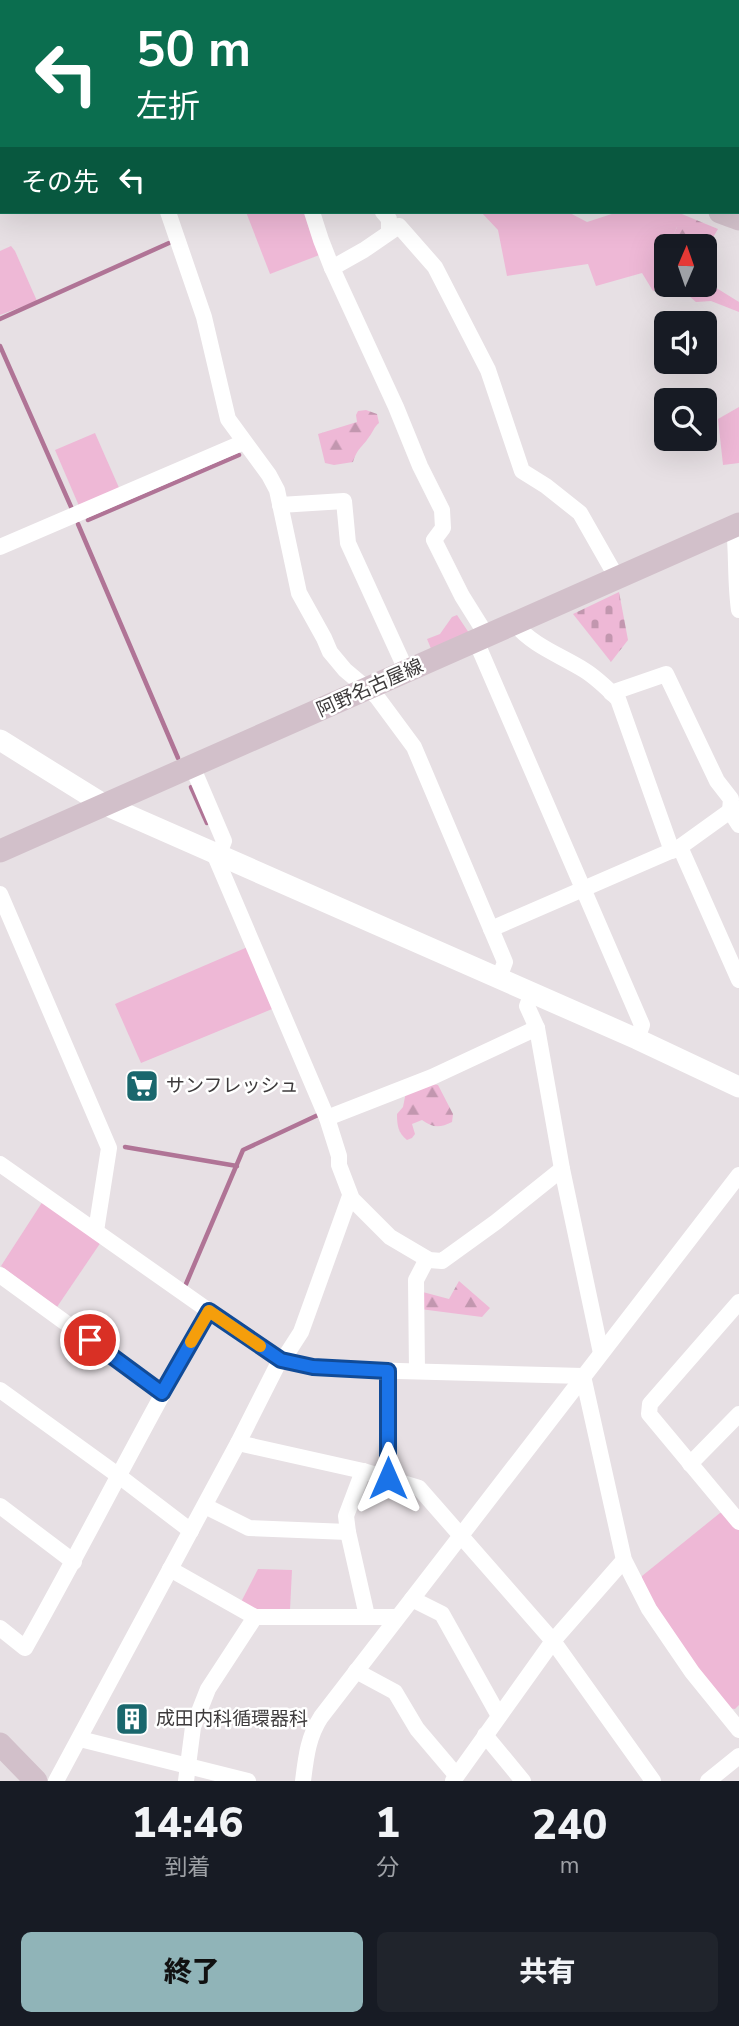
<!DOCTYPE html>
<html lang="ja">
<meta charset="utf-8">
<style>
:root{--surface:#171b24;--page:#20242c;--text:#f1f3f6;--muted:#9ea1a6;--accent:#90b4b8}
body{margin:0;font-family:"Nunito Sans","Noto Sans JP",sans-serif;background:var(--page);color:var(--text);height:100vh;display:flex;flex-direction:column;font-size:26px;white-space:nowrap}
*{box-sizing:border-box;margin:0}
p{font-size:23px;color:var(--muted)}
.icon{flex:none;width:38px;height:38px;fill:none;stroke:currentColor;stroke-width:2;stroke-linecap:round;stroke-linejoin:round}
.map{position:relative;height:1781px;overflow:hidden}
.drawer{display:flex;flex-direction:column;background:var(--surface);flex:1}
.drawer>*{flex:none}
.hud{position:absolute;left:0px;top:0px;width:740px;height:214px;box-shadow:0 7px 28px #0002;background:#0b6e4f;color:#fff;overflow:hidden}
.needle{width:46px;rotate:2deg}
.fabs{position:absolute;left:654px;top:234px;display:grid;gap:14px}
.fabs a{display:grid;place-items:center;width:63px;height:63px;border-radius:10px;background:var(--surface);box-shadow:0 7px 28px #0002;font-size:35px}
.pin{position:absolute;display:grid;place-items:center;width:60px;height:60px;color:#fff;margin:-30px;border:4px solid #fff;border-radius:50%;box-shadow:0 2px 7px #0007}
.me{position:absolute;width:77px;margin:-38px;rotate:0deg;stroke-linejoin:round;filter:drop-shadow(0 0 5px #0008)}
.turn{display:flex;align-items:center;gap:24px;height:147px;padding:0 21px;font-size:32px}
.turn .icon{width:91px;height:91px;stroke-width:2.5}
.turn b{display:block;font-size:49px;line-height:60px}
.then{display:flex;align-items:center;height:66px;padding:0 21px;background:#0003;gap:14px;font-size:26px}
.eta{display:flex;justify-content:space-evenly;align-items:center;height:119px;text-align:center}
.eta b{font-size:42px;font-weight:800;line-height:49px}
.primary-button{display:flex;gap:14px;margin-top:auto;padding:14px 21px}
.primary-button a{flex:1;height:80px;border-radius:10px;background:var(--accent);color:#111;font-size:28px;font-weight:800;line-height:80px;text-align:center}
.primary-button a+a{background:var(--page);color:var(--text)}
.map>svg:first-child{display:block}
.green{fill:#eeb8d6}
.forest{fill:url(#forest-firs)}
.cemetery{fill:url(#cemetery-stones)}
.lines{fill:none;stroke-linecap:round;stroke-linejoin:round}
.stream{stroke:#b07496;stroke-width:4.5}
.minor{stroke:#fff;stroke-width:16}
.tertiary{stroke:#fff;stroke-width:21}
.secondary{stroke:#d2c0ca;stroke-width:23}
.route-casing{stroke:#114b97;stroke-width:18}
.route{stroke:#1a73e8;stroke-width:12}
.slow{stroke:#f59e0b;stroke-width:12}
.labels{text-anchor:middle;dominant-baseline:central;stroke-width:5;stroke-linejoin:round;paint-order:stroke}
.street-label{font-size:19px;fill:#3e3b3c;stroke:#fff}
.poi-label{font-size:19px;fill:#3e3b3c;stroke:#fff;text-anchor:start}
</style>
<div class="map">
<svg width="739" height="1781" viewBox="0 0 739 1781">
<defs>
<pattern id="forest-firs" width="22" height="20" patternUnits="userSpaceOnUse" patternTransform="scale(1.75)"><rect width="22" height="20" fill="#eeb8d6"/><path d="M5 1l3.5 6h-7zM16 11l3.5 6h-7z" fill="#c297af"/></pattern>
<pattern id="cemetery-stones" width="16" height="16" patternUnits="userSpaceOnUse" patternTransform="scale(1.75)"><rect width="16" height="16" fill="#eeb8d6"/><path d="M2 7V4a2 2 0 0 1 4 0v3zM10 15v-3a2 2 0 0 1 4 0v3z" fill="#c297af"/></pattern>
</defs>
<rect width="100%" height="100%" fill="#e7e0e4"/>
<g class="green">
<path d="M 246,212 L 309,212 L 322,254 L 270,274 Z"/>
<path d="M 481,212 L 568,212 L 587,222 L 618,212 L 677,212 L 677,227 L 668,247 L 667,247 L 665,259 L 667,262 L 667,285 L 653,291 L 642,273 L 596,286 L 588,264 L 507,276 L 498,230 Z"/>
<path d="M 11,246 L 15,251 L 37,301 L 0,315 L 0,251 Z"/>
<path d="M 705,281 L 739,302 L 739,312 L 711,301 L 696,302 L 688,295 L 683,285 L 705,285 Z"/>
<path d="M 739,407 L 739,463 L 723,465 L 718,419 Z"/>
<path d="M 95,433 L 120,490 L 79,506 L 55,450 Z"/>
<path d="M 457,615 L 469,633 L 432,651 L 427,639 L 440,634 L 452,617 Z"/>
<path d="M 250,946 L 277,1007 L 141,1063 L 115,1004 Z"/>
<path d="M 43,1201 L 101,1242 L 57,1307 L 1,1266 Z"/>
<path d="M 720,1513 L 726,1513 L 739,1528 L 739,1705 L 735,1709 L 728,1708 C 711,1685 640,1599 642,1576 Z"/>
<path d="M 258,1569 L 292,1570 L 290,1610 L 257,1610 L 241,1602 Z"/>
</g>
<g class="forest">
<path d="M 677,212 L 718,229 L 705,251 L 705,247 L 668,247 L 677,227 Z"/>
<path d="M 366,410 L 377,414 L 379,423 C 374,427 373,432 369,437 C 361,449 358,447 353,462 L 334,465 L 325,463 L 318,434 L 357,422 L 356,415 L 358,411 Z"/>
<path d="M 433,1084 L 438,1085 L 453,1114 L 452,1122 C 440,1128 433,1128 422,1120 L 412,1124 L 415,1134 L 412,1138 L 407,1140 C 398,1133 397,1125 397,1114 L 403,1107 L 406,1092 Z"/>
<path d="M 459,1281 L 490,1308 L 482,1317 L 420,1309 L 419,1291 L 449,1299 Z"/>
</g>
<path class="cemetery" d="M 619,592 L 628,640 L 611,662 L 573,614 Z"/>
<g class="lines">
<g class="stream">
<path d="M 616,0 L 618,2"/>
<path d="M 738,99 L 739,100"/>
<path d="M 0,319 L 169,243"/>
<path d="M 0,346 L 72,509"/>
<path d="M 88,520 L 239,455"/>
<path d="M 78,524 L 178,758"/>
<path d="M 191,787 L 207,823"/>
<path d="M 125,1147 L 237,1166"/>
<path d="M 186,1284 L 243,1150 L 318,1115"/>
</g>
<g class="minor">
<path d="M 626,0 L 628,2"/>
<path d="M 293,2 L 294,0"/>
<path d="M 487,2 L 489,0"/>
<path d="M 738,90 L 739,90"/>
<path d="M 738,143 L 739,143"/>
<path d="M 168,212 L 204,317 L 228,419 L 269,475 L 277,490 L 299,593 L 324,638 L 330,652 L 345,670 L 377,697 L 414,747 L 505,962 L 499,978"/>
<path d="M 312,212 L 321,240 L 332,268 L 396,407 L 420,466 L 442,510 L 443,528 L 434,540 L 462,596 L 487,636"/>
<path d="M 383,212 L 389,219 L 389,232"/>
<path d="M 332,268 L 364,250 L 399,226 L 435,267 L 488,370 L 522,471 L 546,486 L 580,513 L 617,578"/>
<path d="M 280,505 L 344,501 L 348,543 L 407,672"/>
<path d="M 734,526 C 737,554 735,582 739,610"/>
<path d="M 0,547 L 244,442"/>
<path d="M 515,624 C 533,646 560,655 584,670 C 597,678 607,688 618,699 L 672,851"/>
<path d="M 476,641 L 642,1025 L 637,1039"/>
<path d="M 611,693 L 666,674 L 717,781 L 731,799 L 730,811 L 739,825"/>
<path d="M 192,766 L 224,841 L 219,854"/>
<path d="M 680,847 L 739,980"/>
<path d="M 213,851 L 327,1118 L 339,1156 L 339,1165 L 352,1199 L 390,1237 L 429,1260 L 442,1261 L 496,1222 L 562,1169"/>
<path d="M 0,894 L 109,1148 L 96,1231"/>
<path d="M 491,929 L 680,847 L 730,811 L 739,809"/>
<path d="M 532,993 L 527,1006 L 537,1028 L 562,1169 L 601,1353"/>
<path d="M 327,1118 L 432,1077 L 537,1028"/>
<path d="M 0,1164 L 209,1311 L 280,1360 L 313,1367 L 399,1371 L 583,1376"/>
<path d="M 0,1275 L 162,1393"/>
<path d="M 739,1302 L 650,1404 L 649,1414 L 739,1522"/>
<path d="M 283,1360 L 301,1332 L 350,1196"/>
<path d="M 417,1371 L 416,1280 L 427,1259"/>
<path d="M 583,1376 L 624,1560 L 649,1609 L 692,1672 L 739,1730"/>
<path d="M 0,1390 L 119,1476 L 191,1531"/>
<path d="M 238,1443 L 363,1471 L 419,1488 L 553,1641 L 653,1781"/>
<path d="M 690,1464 L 739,1414"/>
<path d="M 388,1478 L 389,1371"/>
<path d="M 0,1506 L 74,1562"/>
<path d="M 205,1506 L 249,1528 L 348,1532 L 346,1516 L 363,1471"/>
<path d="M 348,1532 L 367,1616"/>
<path d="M 170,1569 L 255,1617 L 397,1617"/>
<path d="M 412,1599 L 442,1614 L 499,1716"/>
<path d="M 0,1628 L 25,1648 C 88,1537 145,1422 209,1311"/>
<path d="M 356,1671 L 395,1692 L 417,1729 L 456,1775"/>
<path d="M 485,1735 L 523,1781"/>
<path d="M 80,1739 L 248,1781"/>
<path d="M 56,1781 L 238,1443 L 280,1360"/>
<path d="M 186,1781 L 193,1727 L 208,1689 L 255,1617"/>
<path d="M 303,1781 C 306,1757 308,1737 321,1717 L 739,1175"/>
<path d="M 453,1781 L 553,1641 L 624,1560"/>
<path d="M 708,1781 L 739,1756"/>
</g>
<g class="tertiary">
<path d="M 187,2 L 189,0"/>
<path d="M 0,117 L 2,116"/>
<path d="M 0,740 L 103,804 L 637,1039 L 739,1087"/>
</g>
<g class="secondary">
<path d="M 309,0 L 312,2"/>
<path d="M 720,212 L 739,219"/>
<path d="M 0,851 L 739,524"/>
<path d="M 0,1744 L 36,1781"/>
</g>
</g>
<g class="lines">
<defs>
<path id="route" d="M 90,1340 L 162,1393 L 209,1311 L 281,1360 L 313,1367 L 388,1371 L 388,1478"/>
</defs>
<use href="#route" class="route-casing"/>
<use href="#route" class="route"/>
<path class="slow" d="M 191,1342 L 209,1311 L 260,1346"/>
</g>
<defs>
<symbol id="supermarket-square" viewBox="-11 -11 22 22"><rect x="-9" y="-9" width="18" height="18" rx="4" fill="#1a676d" stroke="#fff"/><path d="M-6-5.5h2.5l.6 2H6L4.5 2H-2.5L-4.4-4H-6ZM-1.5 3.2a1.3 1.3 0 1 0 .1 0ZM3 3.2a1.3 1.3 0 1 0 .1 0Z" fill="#fff"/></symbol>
<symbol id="building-square" viewBox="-11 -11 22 22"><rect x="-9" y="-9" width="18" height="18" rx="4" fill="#1a676d" stroke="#fff"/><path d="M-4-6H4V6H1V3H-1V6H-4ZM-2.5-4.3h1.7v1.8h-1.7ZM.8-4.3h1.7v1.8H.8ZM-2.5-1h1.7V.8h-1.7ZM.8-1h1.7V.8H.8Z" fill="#fff"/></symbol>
</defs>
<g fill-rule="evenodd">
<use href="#supermarket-square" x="123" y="1067" width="38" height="38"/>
<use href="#building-square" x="113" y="1700" width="38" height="38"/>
</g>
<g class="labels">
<g class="street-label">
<text transform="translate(370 688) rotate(-24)">阿野名古屋線</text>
</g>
<g class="poi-label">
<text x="166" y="1086">サンフレッシュ</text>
<text x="156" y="1719">成田内科循環器科</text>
</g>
</g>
</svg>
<div class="fabs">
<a><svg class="needle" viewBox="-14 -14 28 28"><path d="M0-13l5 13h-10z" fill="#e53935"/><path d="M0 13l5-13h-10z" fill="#9ea1a6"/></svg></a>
<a><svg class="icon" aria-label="sound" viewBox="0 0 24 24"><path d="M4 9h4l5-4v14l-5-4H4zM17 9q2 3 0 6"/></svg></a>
<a><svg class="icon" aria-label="search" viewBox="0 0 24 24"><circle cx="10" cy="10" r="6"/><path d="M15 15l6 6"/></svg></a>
</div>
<div class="pin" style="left:90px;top:1340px;background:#d93025"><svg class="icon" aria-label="arrive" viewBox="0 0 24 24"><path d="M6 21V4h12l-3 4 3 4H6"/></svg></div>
<svg class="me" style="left:388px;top:1478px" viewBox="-20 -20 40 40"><path d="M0-17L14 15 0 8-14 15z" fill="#1a73e8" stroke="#fff" stroke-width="4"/></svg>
<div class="hud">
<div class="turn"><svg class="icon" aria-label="left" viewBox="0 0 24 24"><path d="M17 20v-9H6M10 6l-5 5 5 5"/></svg><div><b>50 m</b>左折</div></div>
<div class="then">その先<svg class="icon" aria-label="left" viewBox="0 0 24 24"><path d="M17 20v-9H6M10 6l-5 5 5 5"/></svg></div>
</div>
</div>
<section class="drawer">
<div class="eta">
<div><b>14:46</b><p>到着</p></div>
<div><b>1</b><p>分</p></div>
<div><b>240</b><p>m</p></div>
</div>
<div class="primary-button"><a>終了</a><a>共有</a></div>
</section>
